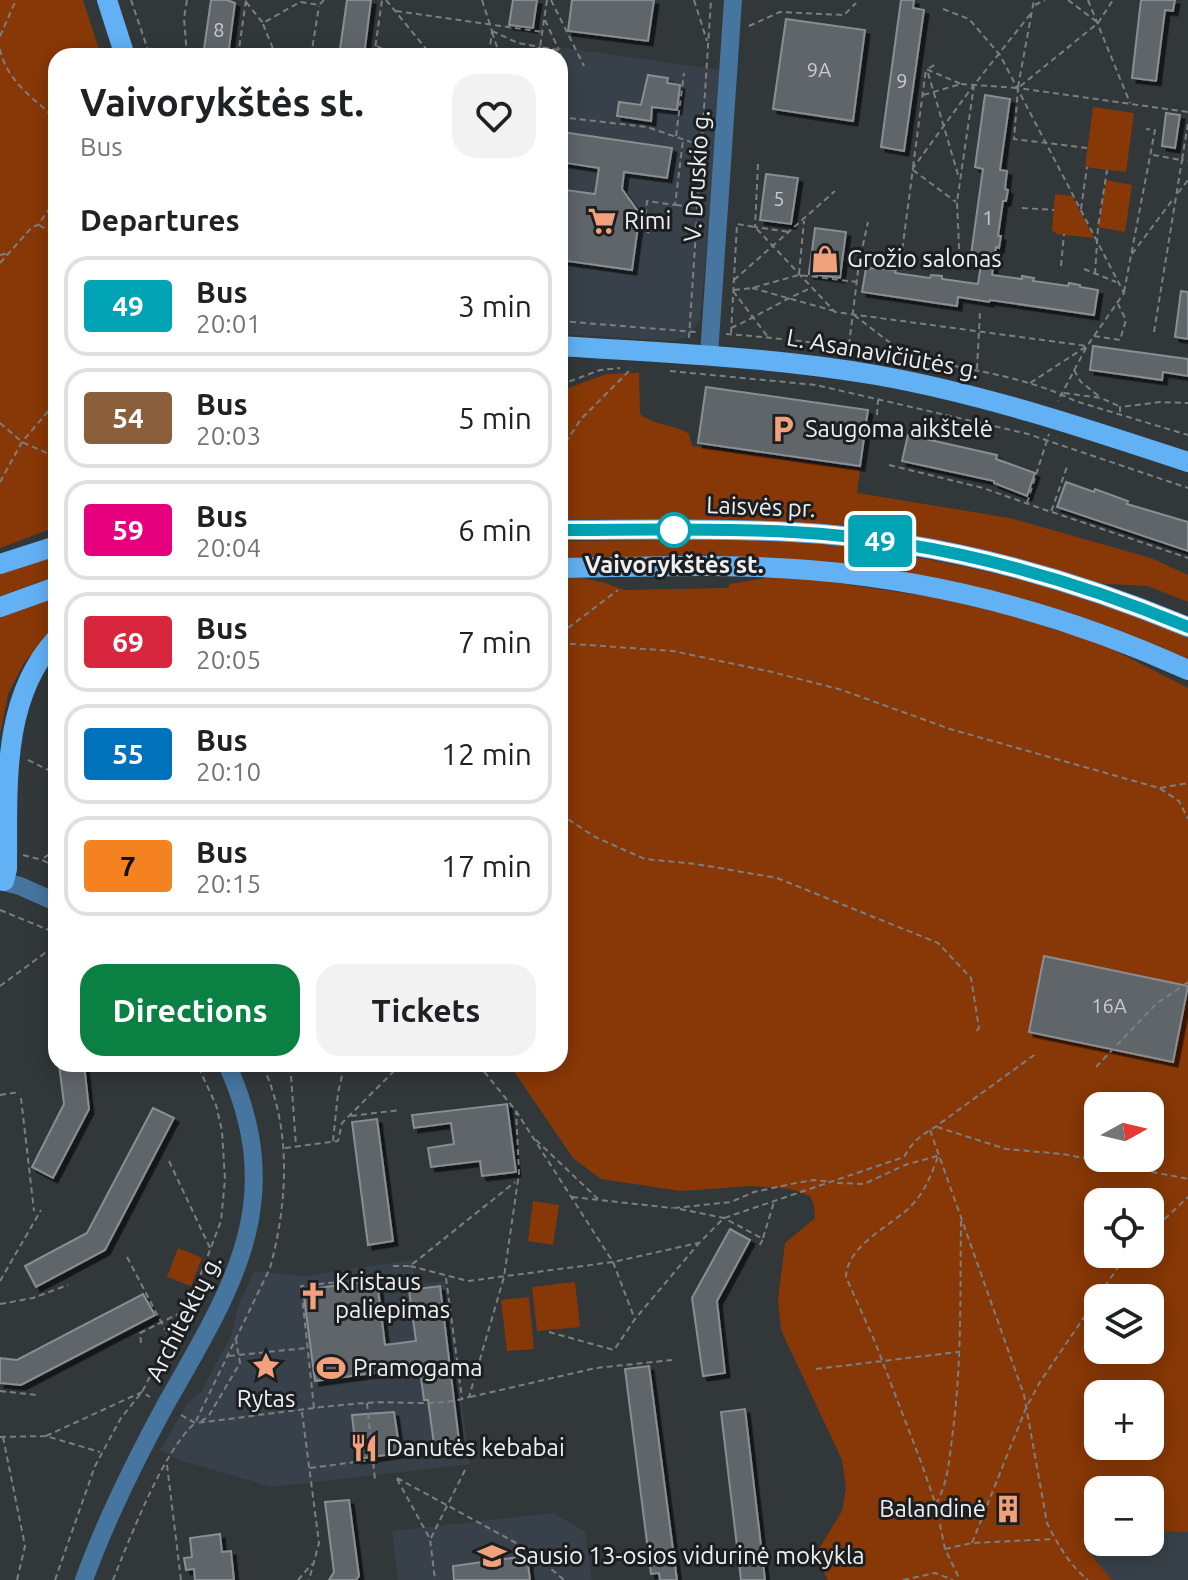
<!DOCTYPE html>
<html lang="en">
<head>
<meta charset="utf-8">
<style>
  body { margin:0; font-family:Ubuntu,sans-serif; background:#f2f2f2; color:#202124; height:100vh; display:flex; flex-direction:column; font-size:30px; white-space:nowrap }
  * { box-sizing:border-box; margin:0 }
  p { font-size:26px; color:#757577 }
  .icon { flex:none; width:44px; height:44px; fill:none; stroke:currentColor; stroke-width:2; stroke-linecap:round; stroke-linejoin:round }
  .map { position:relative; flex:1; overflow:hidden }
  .drawer { position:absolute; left:48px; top:48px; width:520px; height:1024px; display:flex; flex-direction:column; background:#fff; border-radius:24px; box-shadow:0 4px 20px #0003 }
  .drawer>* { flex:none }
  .badge { padding:0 16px; border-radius:6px; font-size:28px; line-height:52px }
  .needle { width:52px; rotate:82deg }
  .tools { position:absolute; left:1084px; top:1092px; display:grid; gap:16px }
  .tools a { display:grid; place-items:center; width:80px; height:80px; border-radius:16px; background:#fff; box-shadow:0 4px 20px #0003; font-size:40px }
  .map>.badge { position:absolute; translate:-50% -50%; box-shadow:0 0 0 4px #fff }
  h2 { padding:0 32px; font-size:30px; line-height:72px }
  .round { display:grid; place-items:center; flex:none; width:84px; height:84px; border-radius:24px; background:#f2f2f2 }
  .head { display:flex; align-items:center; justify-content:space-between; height:136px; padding:0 32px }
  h1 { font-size:38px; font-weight:700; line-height:60px }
  .action { display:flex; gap:16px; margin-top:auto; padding:16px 32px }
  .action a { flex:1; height:92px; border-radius:24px; background:#0b8043; color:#fff; font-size:32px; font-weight:700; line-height:92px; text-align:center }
  .action a+a { background:#f2f2f2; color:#202124 }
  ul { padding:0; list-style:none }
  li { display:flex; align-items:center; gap:24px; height:100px; margin:0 16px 12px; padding:0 16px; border:4px solid #e0e0e0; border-radius:24px }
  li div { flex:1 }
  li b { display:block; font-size:30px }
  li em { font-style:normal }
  li .badge { min-width:88px; font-weight:700; text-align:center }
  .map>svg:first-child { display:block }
  .built { fill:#384149 }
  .green { fill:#883806; fill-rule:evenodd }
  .building { fill:#606569; stroke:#898e92; stroke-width:2; filter:url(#shadow) }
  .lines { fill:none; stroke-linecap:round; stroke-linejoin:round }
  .path { stroke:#7b7f82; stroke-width:2; stroke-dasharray:6 4; stroke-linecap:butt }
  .minor { stroke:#46759f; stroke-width:18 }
  .major { stroke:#62b1f5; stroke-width:20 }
  .line-casing { stroke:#fff; stroke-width:18 }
  .line { stroke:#00a3b4; stroke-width:12 }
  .stop-dot { fill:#fff; stroke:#00a3b4; stroke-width:4 }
  .labels { text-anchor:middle; stroke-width:6; stroke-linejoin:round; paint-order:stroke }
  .number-label { font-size:20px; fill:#caccd0 }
  .street-label { font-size:24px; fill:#edeff2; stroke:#1c1e1f }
  .poi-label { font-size:24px; fill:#edeff2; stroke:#1c1e1f; text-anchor:start }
  .stop-label { font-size:24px; font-weight:bold; fill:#edeff2; stroke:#1c1e1f }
</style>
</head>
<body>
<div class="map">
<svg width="1188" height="1580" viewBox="0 0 1188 1580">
  <defs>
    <filter id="shadow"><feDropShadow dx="4.5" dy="4.5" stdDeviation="0" flood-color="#0009"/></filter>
  </defs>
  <rect width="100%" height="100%" fill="#32373a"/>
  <path class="built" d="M557,47L722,70L700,320L687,337L674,341L560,334V56H555Z
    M412,1260L415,1284L445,1281L470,1464L272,1487L179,1460L160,1450L188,1402L201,1392L231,1336L238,1307L254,1271L305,1276Z
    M553,1513L585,1532L592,1580H398L392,1531Z
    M1097,1530L1098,1542H1150V1531L1188,1532V1580H1112L1084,1546Z"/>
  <path class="green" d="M0,0H83L101,56H56V527L0,548Z
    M1093,107L1134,113L1126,172L1085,167Z
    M1106,180L1132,185L1125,232L1098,227Z
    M1055,194L1072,196L1094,238L1057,234L1052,230Z
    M639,373L640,414C652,425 674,424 689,434L692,446L860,470L857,493L1010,518L1151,558L1188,575V602L1148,586L1107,584L1079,579L1008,557L563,522L560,484V391L607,374Z
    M781,539C899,551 1014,571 1126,613C1146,620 1168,627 1188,637V659L1064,611L998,593L560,559V541Z
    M56,555V576L0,596V573Z
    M560,577H578L605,583L624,590L728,588L730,584L772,577L817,580L938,598L1001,613L1100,643L1188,688V1532L1150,1531V1490H1098V1530L1092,1533L1084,1546L1112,1580H828L819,1563L820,1547L842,1511L846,1488L842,1460L781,1330L778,1300L785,1243L815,1218L814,1206L810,1196L791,1189L751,1186L681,1191L601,1179L573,1158L509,1064H560ZM1098,1106H1150V1158H1098ZM1098,1202H1150V1254H1098ZM1098,1298H1150V1350H1098ZM1098,1394H1150V1446H1098Z
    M56,597V626L24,663L8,694L0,735V617Z
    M533,1201L559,1205L553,1245L528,1241Z
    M178,1248L202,1258L191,1286L167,1277Z
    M575,1282L580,1327L537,1331L532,1287Z
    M529,1297L534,1349L507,1351L501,1300Z"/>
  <path class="building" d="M211,0H227L235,3L228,56H203Z
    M347,0H371L364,56H339Z
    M513,0H537L533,28L509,25Z
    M572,0H654L648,41L568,31Z
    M901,0H914L913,8L924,10L904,151L881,147Z
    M1141,0H1175L1173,11L1165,10L1156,81L1132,78Z
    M786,19L865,30L853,121L773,109Z
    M648,75L668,78L667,83L680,85L677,110L652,107L651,121L617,116L619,102L641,105Z
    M985,95L1010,99L1000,170L1007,171L1005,189L1008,190L1006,201H1003L998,236H1001L999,248L996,247L992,275L1022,279V276L1034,278L1033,281L1068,286L1069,283L1080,285V287L1098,290L1094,315L990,300L989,302L958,297L957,306L862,292L866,268L896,270L895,273L930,278L931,275L942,276V279L978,284L981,264L970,262L983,169L975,167Z
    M1166,113L1180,115L1175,148L1162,146Z
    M562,132L672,148L667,178L624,172L622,189L645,221L638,226L632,270L560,260V219L566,190L595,194L599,168L560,162Z
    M766,174L798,178L791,224L760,220Z
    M815,228L846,232L840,278L809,274Z
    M1181,291L1188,292V339L1175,337Z
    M1093,346L1188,359V376L1163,372L1162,380L1090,370Z
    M706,387L868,410L860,466L698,443Z
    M908,435L997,455L996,459L1035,473L1027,496L994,483V481L902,461Z
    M1066,482L1094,492L1095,489L1128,501L1127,504L1188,522V551L1057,507Z
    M1044,956L1188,986L1173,1062L1029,1032Z
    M59,1064H84L89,1109L53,1178L32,1167L64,1104Z
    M507,1104L516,1172L482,1176L480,1161L431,1167L428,1148L454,1144L451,1123L414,1128L412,1115Z
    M153,1108L174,1118L105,1250L36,1287L25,1266L87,1233Z
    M377,1119L393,1241L368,1245L352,1122Z
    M730,1229L750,1240L717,1301L725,1373L703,1376L692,1298Z
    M377,1280L385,1345L416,1341L409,1290L440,1286L460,1449L435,1452L428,1400H424L419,1363L388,1367V1371L315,1381L303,1290Z
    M143,1294L155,1315L21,1385L0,1383V1358L17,1360Z
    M649,1366L677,1580H660L659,1573L651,1574L625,1369Z
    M745,1409L765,1580H741L721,1412Z
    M394,1412L400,1453L357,1459L352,1415Z
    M349,1500L359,1576L356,1580H329L334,1572L325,1502Z
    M220,1534L222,1552L231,1551L234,1580H195L194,1569L186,1570L184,1558L192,1557L190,1538Z
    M527,1556L530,1580H454L453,1566Z"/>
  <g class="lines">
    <path class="path" d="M131,0L150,56
      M187,0L184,18L187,56
      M386,0L432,56
      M482,0L492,31L489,56
      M547,0L540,47L559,50L566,72
      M551,0L584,66
      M694,0L707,41
      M1068,0L1097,22
      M1088,0L1130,103
      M246,2L263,23L300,2L319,5L324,0
      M1035,5L1045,0
      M943,9L969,19L1000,55L1124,293L1087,346L1058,401
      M396,11L543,32
      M545,20L559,50
      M263,24L276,56
      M749,26L780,12L844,15L856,3
      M492,31L518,43L540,47L526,56
      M492,32L500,56
      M0,36L16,0
      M377,46L395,56
      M0,49C6,80 33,98 56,119
      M238,56L246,0
      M311,56L319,6
      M374,56L382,0
      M929,68L938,63
      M928,73L959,178
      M961,84L1018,88L1098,23L1113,0
      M1018,87L1034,0
      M560,117L647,127L700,145
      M676,136L684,73
      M1087,148L1014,139L1018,88L1188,112
      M1153,155L1182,160L1188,123
      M758,164L755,227L790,232
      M913,167L926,69L961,84L923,95
      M913,170L956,202
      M1178,193L1188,180
      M676,205L697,208
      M1022,208L1054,210
      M1081,209L1087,167
      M39,225L56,235
      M649,233L644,229L647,201L675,205L683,140
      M1132,254L1174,198
      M0,255L9,253
      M901,259L913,168L973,86
      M0,263L32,227L38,225L56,199
      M1061,266L1064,234
      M960,269L957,202L974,85L1032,12
      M1084,269L1116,282
      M799,274L804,221
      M1095,274L1098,227L1107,170
      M734,280L835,191
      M752,288L834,311
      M734,290L752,288L799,275L857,282
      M733,291L768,337
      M1124,292L1155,130L1146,129
      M854,315L906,355
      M560,321L696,332
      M731,328C758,316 783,300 811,288
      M1154,332L1182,160L1188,161
      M731,333L737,224L755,227L835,312L1087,346L1030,383
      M726,334C798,339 869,350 939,363C984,372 1034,380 1075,401L1188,435
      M1094,336L1120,340L1126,320L1118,304
      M689,338L711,0
      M849,345L859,263L868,222
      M977,369L980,312
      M1074,370L1081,382L1100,397
      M670,371L816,385L1028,434L1188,488
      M560,385L600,370L620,368
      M1064,393L1101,398L1119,406
      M1120,412V407L1160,402L1188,403
      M877,415L878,400
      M0,423L22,442L56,457
      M560,451L581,419L632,368
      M889,465L983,488L1051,512L1068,464
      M0,482L22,442L56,402
      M1027,503L1049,434
      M1052,512L1188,558
      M560,607V626
      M560,634L618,590
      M560,643L673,651L772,672L842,690L950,729L1159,788L1179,801L1188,819
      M28,760L56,774
      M1160,788L1188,783
      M560,814L595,837L645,859L696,864L777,878L938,943L971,978L979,1028L974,1034
      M23,855L42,860L56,867
      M44,858L56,849
      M0,910L56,933
      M0,986L45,953L56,952
      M478,1064L516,1111L613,1262L634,1317
      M1096,1067L1156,1004L1188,982
      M291,1076L296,1146
      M0,1095L20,1092
      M21,1098L34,1211
      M351,1116L400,1110
      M937,1127L1006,1149L1063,1154L1188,1179
      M930,1130L1024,1395L1047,1523C1056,1542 1071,1567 1088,1580
      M536,1140L598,1199
      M333,1141L338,1093L343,1071
      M285,1148L338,1141L342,1123L400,1065
      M938,1157C931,1175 925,1192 911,1206C891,1226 847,1245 846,1277L875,1342L921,1462L936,1505L945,1549L960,1580
      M169,1161L210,1248
      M837,1183L864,1184L905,1165L937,1156
      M572,1197L673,1208
      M674,1208L731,1202L754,1192L796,1183L814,1180L830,1182
      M680,1209L724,1218L763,1239L758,1248
      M1150,1233L1188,1197
      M763,1238L774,1202
      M127,1257L169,1337
      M393,1266H410L515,1182
      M410,1266L468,1281L613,1262L698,1243
      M446,1278L462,1398
      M0,1281L41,1210
      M0,1304L33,1298L68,1285
      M549,1332L614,1350L635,1319L699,1243L724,1218L904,1157C913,1141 920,1136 935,1127L1037,1053
      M141,1343L140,1333L182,1312
      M229,1356L306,1348
      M816,1369L958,1352
      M0,1391L37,1395
      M470,1397L596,1368L672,1360
      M367,1403L375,1480
      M314,1408L301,1286L394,1276
      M302,1412L319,1543L309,1580
      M181,1415L195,1423C251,1417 308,1407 366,1403C400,1400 435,1408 469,1397L504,1277L519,1173L516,1111
      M196,1421L270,1268C288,1202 292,1127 262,1064
      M201,1421L208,1417L240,1363L236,1340
      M46,1436L142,1392L150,1397
      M0,1437L46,1436L100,1452
      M3,1437L25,1546L17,1580
      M167,1465L181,1580
      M310,1468L371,1460
      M397,1478L529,1550L564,1580
      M397,1479L430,1539L435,1580
      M936,1504C948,1482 949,1462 952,1438C962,1366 960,1294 961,1221
      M431,1538L465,1470
      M972,1543L1026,1408L1040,1382L1127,1254
      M945,1549L972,1543L1053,1539
      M55,1580L95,1466L121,1418L142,1392L194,1292L221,1221L225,1179L222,1131L216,1105L197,1064
      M113,1580C130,1538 163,1451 195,1423
      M298,1580L312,1564
      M903,1580L935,1573L953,1580"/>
    <path class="minor" d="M709,355L733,0
      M0,881L20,886L56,902
      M84,1580C106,1519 135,1461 166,1404C233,1286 289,1202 227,1064"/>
    <path class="major" d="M107,0L125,56
      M560,346C666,353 772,357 876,375C983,394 1085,428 1188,462
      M560,530C637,530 715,528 792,532C928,539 1063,575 1188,627
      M0,564L56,546
      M560,568C642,567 726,563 809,570C940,581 1068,615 1188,670
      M0,607L56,587
      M4,881L7,869C8,789 0,700 56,639"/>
  </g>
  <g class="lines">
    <defs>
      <path id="line" d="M560,530C637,530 715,528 792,532C928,539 1063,575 1188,627"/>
    </defs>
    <use href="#line" class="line-casing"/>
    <use href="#line" class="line"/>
  </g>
  <defs>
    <symbol id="supermarket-bare" viewBox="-9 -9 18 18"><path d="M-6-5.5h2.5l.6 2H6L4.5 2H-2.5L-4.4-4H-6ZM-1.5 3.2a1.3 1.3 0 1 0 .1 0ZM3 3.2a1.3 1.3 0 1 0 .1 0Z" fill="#f1a17c" stroke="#1c1e1f" stroke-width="2.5" paint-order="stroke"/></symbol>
    <symbol id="shop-bare" viewBox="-9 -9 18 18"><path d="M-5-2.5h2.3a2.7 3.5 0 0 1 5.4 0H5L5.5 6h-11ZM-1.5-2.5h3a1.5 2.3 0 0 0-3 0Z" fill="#f1a17c" stroke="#1c1e1f" stroke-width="2.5" paint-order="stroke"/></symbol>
    <symbol id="parking-bare" viewBox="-9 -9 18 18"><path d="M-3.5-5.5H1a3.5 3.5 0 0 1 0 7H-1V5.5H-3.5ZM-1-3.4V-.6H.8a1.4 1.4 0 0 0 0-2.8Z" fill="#f1a17c" stroke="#1c1e1f" stroke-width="2.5" paint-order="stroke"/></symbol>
    <symbol id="church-bare" viewBox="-9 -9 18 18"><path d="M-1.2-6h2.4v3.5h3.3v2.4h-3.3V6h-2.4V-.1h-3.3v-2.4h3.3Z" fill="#f1a17c" stroke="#1c1e1f" stroke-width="2.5" paint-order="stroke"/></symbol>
    <symbol id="sight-bare" viewBox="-9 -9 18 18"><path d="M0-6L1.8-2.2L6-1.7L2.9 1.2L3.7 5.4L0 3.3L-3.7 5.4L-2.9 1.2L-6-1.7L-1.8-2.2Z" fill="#f1a17c" stroke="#1c1e1f" stroke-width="2.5" paint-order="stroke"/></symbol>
    <symbol id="stadium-bare" viewBox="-9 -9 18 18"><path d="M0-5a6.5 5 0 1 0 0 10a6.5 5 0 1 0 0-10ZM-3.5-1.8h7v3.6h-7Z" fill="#f1a17c" stroke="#1c1e1f" stroke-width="2.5" paint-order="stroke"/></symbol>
    <symbol id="restaurant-bare" viewBox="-9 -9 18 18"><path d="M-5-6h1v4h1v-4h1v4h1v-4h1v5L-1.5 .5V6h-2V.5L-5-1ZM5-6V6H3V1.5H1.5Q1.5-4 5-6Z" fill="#f1a17c" stroke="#1c1e1f" stroke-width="2.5" paint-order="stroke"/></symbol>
    <symbol id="building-bare" viewBox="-9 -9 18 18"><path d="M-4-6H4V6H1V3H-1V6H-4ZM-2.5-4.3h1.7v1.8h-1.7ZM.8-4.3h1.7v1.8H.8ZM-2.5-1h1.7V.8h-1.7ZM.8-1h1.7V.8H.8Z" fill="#f1a17c" stroke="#1c1e1f" stroke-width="2.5" paint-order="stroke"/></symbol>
    <symbol id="school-bare" viewBox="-9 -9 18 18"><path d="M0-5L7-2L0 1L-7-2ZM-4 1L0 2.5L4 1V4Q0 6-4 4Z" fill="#f1a17c" stroke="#1c1e1f" stroke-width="2.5" paint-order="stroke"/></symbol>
  </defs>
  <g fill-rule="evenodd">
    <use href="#supermarket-bare" x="582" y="201" width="40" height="40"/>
    <use href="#shop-bare" x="805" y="239" width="40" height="40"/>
    <use href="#parking-bare" x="763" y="409" width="40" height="40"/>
    <use href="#church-bare" x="293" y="1276" width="40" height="40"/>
    <use href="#sight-bare" x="246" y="1346" width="40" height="40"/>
    <use href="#stadium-bare" x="311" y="1348" width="40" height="40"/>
    <use href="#restaurant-bare" x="344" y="1428" width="40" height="40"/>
    <use href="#building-bare" x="988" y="1489" width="40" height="40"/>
    <use href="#school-bare" x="472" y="1536" width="40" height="40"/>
  </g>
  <circle class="stop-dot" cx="674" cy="530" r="16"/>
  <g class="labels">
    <g class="number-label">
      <text x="219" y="37">8</text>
      <text x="819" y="77">9A</text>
      <text x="902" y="88">9</text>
      <text x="779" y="206">5</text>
      <text x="988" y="225">1</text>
      <text x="1109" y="1013">16A</text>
    </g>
    <g class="street-label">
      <text transform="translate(697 176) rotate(-86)" y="8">V. Druskio g.</text>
      <text transform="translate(883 354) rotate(10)" y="8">L. Asanavičiūtės g.</text>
      <text transform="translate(761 507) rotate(2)" y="8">Laisvės pr.</text>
      <text transform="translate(184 1318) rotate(-63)" y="8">Architektų g.</text>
    </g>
    <g class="poi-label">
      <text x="624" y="229">Rimi</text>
      <text x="847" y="267">Grožio salonas</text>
      <text x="805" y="437">Saugoma aikštelė</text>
      <text x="335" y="1290">Kristaus<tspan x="335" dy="28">paliepimas</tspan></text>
      <text x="353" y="1376">Pramogama</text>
      <text x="266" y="1407" text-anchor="middle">Rytas</text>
      <text x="386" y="1456">Danutės kebabai</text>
      <text x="986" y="1517" text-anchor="end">Balandinė</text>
      <text x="514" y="1564">Sausio 13-osios vidurinė mokykla</text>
    </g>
    <g class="stop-label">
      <text x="674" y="573">Vaivorykštės st.</text>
    </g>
  </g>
</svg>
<div class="tools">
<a><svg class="needle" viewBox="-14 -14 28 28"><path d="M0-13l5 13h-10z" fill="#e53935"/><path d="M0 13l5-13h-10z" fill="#757577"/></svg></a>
<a><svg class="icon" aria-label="locate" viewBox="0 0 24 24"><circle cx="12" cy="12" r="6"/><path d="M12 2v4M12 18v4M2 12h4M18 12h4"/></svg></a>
<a><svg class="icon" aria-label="layers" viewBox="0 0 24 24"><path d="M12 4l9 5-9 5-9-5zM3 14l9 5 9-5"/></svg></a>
<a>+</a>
<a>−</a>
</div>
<b class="badge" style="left:880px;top:541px;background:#00a3b4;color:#fff">49</b>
<section class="drawer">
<div class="head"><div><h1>Vaivorykštės st.</h1><p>Bus</p></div><a class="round"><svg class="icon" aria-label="heart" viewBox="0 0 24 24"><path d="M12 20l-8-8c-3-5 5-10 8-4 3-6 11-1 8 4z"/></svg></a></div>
<h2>Departures</h2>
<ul>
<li><span class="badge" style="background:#00a3b4;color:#fff">49</span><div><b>Bus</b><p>20:01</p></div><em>3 min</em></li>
<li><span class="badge" style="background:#8b5e3c;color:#fff">54</span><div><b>Bus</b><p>20:03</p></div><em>5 min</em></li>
<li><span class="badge" style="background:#e6007e;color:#fff">59</span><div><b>Bus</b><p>20:04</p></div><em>6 min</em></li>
<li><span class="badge" style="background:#d7263d;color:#fff">69</span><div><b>Bus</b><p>20:05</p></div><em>7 min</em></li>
<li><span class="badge" style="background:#0072bc;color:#fff">55</span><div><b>Bus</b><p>20:10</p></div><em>12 min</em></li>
<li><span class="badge" style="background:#f58220;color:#111">7</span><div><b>Bus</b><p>20:15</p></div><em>17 min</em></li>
</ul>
<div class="action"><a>Directions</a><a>Tickets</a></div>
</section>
</div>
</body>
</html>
